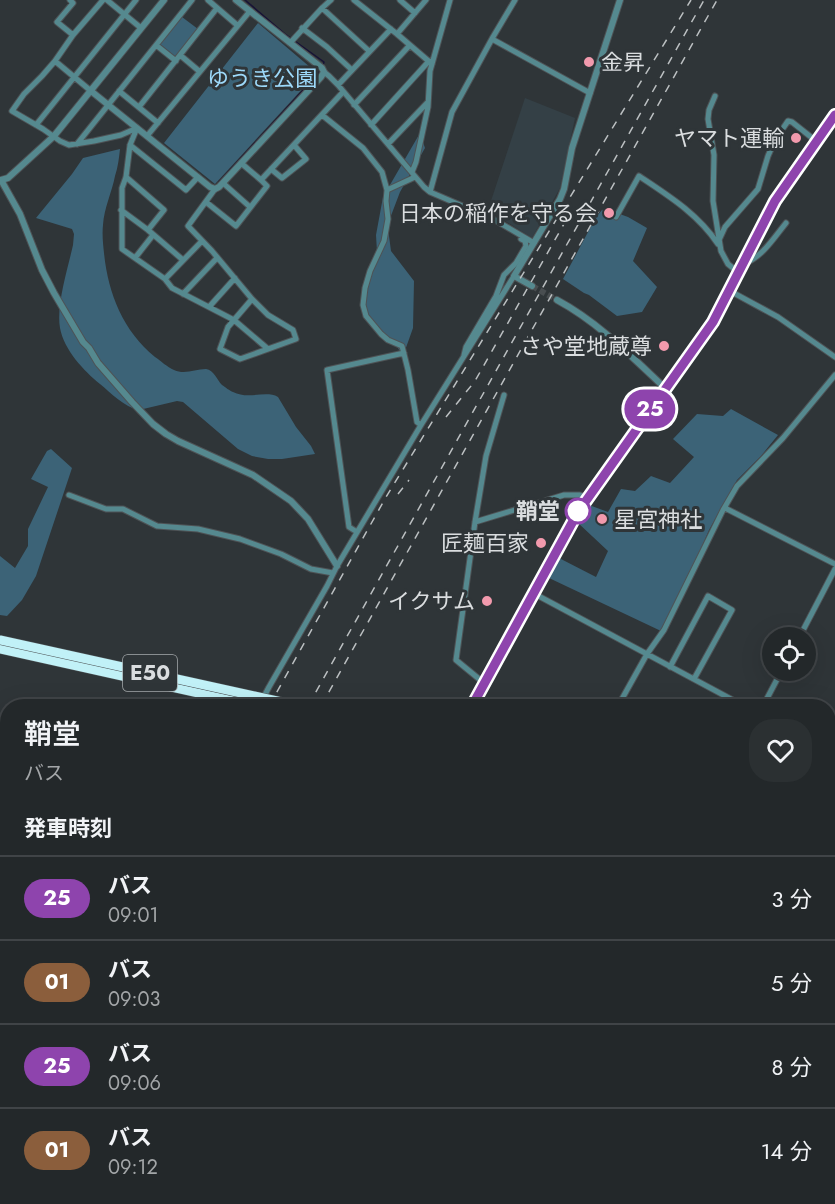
<!DOCTYPE html>
<html lang="ja">
<head>
<meta charset="utf-8">
<style>
  body { margin:0; font-family:Jost,"Noto Sans JP",sans-serif; background:#2b3032; color:#f1f3f6; height:100vh; display:flex; flex-direction:column; font-size:22px; white-space:nowrap }
  * { box-sizing:border-box; margin:0 }
  p { font-size:20px; color:#a3a6a8 }
  .icon { flex:none; width:33px; height:33px; fill:none; stroke:currentColor; stroke-width:2; stroke-linecap:round; stroke-linejoin:round }
  .map { position:relative; flex:1; overflow:hidden }
  .side { position:absolute; left:0px; top:699px; width:836px; height:506px; display:flex; flex-direction:column; background:#23282a; border-radius:24px 24px 0 0; box-shadow:0 6px 24px #0002,0 0 0 2px #404447 }
  .side>* { flex:none }
  .badge { padding:0 12px; border-radius:20px; font-size:21px; line-height:39px }
  .controls { position:absolute; left:762px; top:627px; display:grid; gap:12px }
  .controls a { display:grid; place-items:center; width:54px; height:54px; border-radius:50%; background:#23282a; box-shadow:0 6px 24px #0002,0 0 0 2px #404447; font-size:30px }
  .map>.badge { position:absolute; translate:-50% -50%; box-shadow:0 0 0 3px #fff }
  h2 { padding:0 24px; font-size:22px; line-height:54px }
  .round { display:grid; place-items:center; flex:none; width:63px; height:63px; border-radius:24px; background:#2b3032 }
  .overview { display:flex; align-items:center; justify-content:space-between; height:102px; padding:0 24px }
  h1 { font-size:28px; font-weight:600; line-height:45px }
  ul { padding:0; list-style:none }
  li { display:flex; align-items:center; gap:18px; height:84px; padding:0 24px; border-top:2px solid #404447 }
  li div { flex:1 }
  li b { display:block; font-size:22px }
  li em { font-style:normal }
  li .badge { min-width:66px; font-weight:700; text-align:center }
  .map>svg:first-child { display:block }
  .built { fill:#344046 }
  .green { fill:#3c6377 }
  .lines { fill:none; stroke-linecap:round; stroke-linejoin:round }
  .stream { stroke:#181336; stroke-width:1.5 }
  .tertiary-tunnel { stroke:#494e51; stroke-width:6; stroke-dasharray:6 3; stroke-linecap:butt }
  .minor-casing { stroke:#4e5356; stroke-width:7 }
  .tertiary-casing { stroke:#4e5356; stroke-width:8 }
  .primary-casing { stroke:#4e5356; stroke-width:9 }
  .trunk-casing { stroke:#4e5356; stroke-width:10 }
  .motorway-casing { stroke:#4e5356; stroke-width:10 }
  .minor { stroke:#55898f; stroke-width:5 }
  .tertiary { stroke:#55898f; stroke-width:6 }
  .primary { stroke:#69ddeb; stroke-width:8 }
  .trunk { stroke:#95e7f1; stroke-width:8 }
  .motorway { stroke:#c1f1f7; stroke-width:9 }
  .rail { stroke:#bcc0c2; stroke-width:1.5; stroke-dasharray:8 8; stroke-linecap:butt }
  .motorway-bridge-casing { stroke:#4e5356; stroke-width:10; stroke-linecap:butt }
  .motorway-bridge { stroke:#c1f1f7; stroke-width:9 }
  .line-casing { stroke:#fff; stroke-width:14 }
  .line { stroke:#8e44ad; stroke-width:9 }
  .poi-dot { fill:#f29aad; stroke:#2f3538; stroke-width:2 }
  .stop-dot { fill:#fff; stroke:#8e44ad; stroke-width:3 }
  .labels { text-anchor:middle; stroke-width:6; stroke-linejoin:round; paint-order:stroke }
  .shield { fill:#2f3538; stroke:#a7abad; stroke-width:1.5 }
  .shield-label { font-size:21px; font-weight:bold; fill:#dadddf }
  .poi-label { font-size:22px; fill:#dadddf; stroke:#2f3538; text-anchor:end }
  .park-label { font-size:22px; fill:#9dd9fa; stroke:#2f3538 }
  .stop-label { font-size:22px; font-weight:bold; fill:#dadddf; stroke:#2f3538; text-anchor:end }
</style>
</head>
<body>
<div class="map">
<svg width="835" height="1204" viewBox="0 0 835 1204">
  <rect width="100%" height="100%" fill="#2f3538"/>
  <path class="built" d="M525,98L575,118L560,188L532,238L488,210Z"/>
  <path class="green" d="M182,17L198,29L176,57L160,44Z
    M258,23L317,73L215,184L164,143Z
    M420,133L425,148L400,192L389,221V236L391,251L414,281L413,328L403,356L396,345L369,322L363,294L365,277L377,252L376,235L383,197Z
    M120,149C119,158 118,167 115,176C112,192 104,208 103,225C102,234 103,244 104,253C108,293 123,331 155,357C161,361 167,367 174,370C185,375 195,369 206,369C214,370 217,380 222,385C225,387 230,391 233,392C248,400 266,390 278,397L296,427L311,446L315,454L282,459H268L252,456L238,449L183,402L177,401L139,410C124,407 111,393 100,384C84,371 64,350 60,328C56,305 68,268 73,245L74,234L72,229L36,218L72,174L83,158Z
    M606,209L628,217L647,228L633,261L657,287L642,312L617,316L589,295L584,293L563,279L596,217L602,210Z
    M731,409L778,435L761,456L737,480L709,530L697,558L661,631L549,578L559,558L596,577L608,551L577,522L589,505L608,512L621,489L635,491L651,476L670,483L694,457L673,439L697,414L723,416Z
    M51,449L72,468L36,576L22,600L7,616L0,615V556L15,568L28,546V529L48,487L31,479L47,451Z"/>
  <g class="lines">
    <path class="stream" d="M245,0L285,34L324,62L323,65
      M219,182L317,75L321,69"/>
    <path class="tertiary-tunnel" d="M532,286L557,300"/>
    <defs>
      <path id="minor" d="M70,0L73,3L57,22L73,35L55,61L42,76L24,94L12,111L43,129L60,141L69,145L94,141L121,135L137,128
        M107,0L141,28
        M208,0L237,25
        M354,0L397,34L432,64
        M400,0L415,13
        M322,8L369,51
        M302,28L327,47L352,70
        M397,34L426,0
        M73,35L103,0
        M492,39L590,93
        M290,43L322,8L331,0
        M156,45L176,61
        M180,55L199,71
        M55,61L91,91
        M324,72L329,76L338,85L424,187L430,192L495,220L534,243
        M338,85L391,29
        M119,91L158,123
        M715,96L709,110L708,119L714,155L713,201L721,251L728,264L739,273
        M354,105L410,45
        M139,107L217,8
        M322,115L363,148L382,172L387,190L386,201L388,219L384,241L370,271L365,288L363,305L366,316L381,334L388,340L402,346L408,370L417,422L421,425
        M36,125L136,0
        M371,125L429,61
        M137,128L130,145L126,177L122,188V249L165,279L172,288L234,320L268,349
        M147,136L250,11
        M77,144L192,0
        M388,144L428,102
        M130,145L186,190L198,177
        M241,163L261,180
        M271,169L282,178L306,159L294,145
        M412,172L416,162L428,107L430,71L450,0
        M126,177L164,210L148,230L183,260
        M223,183L250,207
        M215,189L188,226L212,251L252,299L268,315L293,330L296,339L240,359L220,349L228,327L252,299
        M387,190L415,177
        M430,192L452,112L493,37L515,0
        M206,202L236,226L267,186L261,180L343,92
        M121,210L148,230
        M616,217L639,176C669,196 698,214 718,244
        M719,240L725,227L758,189L768,156L775,140L788,121L792,122L816,141
        M135,258L153,235
        M744,264C763,256 773,239 786,223
        M165,279L202,241
        M730,291L778,317L835,357
        M183,294L217,258
        M209,307L235,278
        M464,355L466,347L496,296L504,275L516,263L526,246L525,241L521,239
        M69,495L106,509H123L157,526L198,529L240,539L281,554L311,569L333,573
        M725,508L835,564
        M475,522L564,495H580L587,498
        M357,532L349,527L327,370L404,353
        M533,593L744,706
        M799,638L835,569
        M670,667L708,596L732,610L694,679
        M484,683L456,660L475,522L486,456L504,395
        M332,705L337,701L364,706
        M259,706L269,687L327,586L337,566L421,425L514,276
        M618,706L647,654L664,630L723,510L737,486L783,438L835,375
        M763,706L782,670
        M828,751L835,755
        M828,859L835,864
        M0,1093L8,1086
        M0,1194L8,1178
        M60,1197L73,1204
        M252,1197L262,1204
        M533,1197L544,1203
        M573,1197L587,1204
        M685,1197L707,1204
        M99,1204L103,1197
        M622,1204L625,1197"/>
      <path id="tertiary" d="M164,0L54,136L8,178L1,180L20,214L42,270L54,293L83,342L89,348L98,363L132,402L153,424L166,434L178,441L253,475L291,501L308,519L337,566
        M91,91L210,187L215,189L219,187L321,77L324,72L322,68L236,0
        M532,286L514,276L560,199L564,189L572,148L620,0
        M557,300C598,322 631,356 665,388
        M0,1000L8,1002
        M828,1086L835,1091"/>
      <path id="primary" d="M828,797L835,798
        M828,843L835,845"/>
      <path id="trunk" d="M472,706L578,512L665,388L686,362L713,322L775,202L835,115
        M207,1204L211,1197"/>
      <path id="motorway" d="M0,649L257,706
        M828,816L835,818
        M828,825L835,827"/>
    </defs>
    <use href="#minor" class="minor-casing"/>
    <use href="#tertiary" class="tertiary-casing"/>
    <use href="#primary" class="primary-casing"/>
    <use href="#trunk" class="trunk-casing"/>
    <use href="#motorway" class="motorway-casing"/>
    <use href="#minor" class="minor"/>
    <use href="#tertiary" class="tertiary"/>
    <use href="#primary" class="primary"/>
    <use href="#trunk" class="trunk"/>
    <use href="#motorway" class="motorway"/>
    <path class="rail" d="M446,417L475,381L569,215
      M398,494L409,480
      M269,706L386,497L691,0
      M308,706L704,0
      M321,706L717,0
      M4,1204L8,1197
      M33,1204L37,1197"/>
    <defs>
      <path id="motorway-bridge" d="M0,640L300,706"/>
    </defs>
    <use href="#motorway-bridge" class="motorway-bridge-casing"/>
    <use href="#motorway-bridge" class="motorway-bridge"/>
  </g>
  <g class="lines">
    <defs>
      <path id="line" d="M472,706L578,512L713,322L775,201L835,115"/>
    </defs>
    <use href="#line" class="line-casing"/>
    <use href="#line" class="line"/>
  </g>
  <g class="poi-dot">
    <circle cx="589" cy="62" r="6"/>
    <circle cx="796" cy="138" r="6"/>
    <circle cx="609" cy="213" r="6"/>
    <circle cx="664" cy="346" r="6"/>
    <circle cx="602" cy="519" r="6"/>
    <circle cx="541" cy="543" r="6"/>
    <circle cx="487" cy="601" r="6"/>
  </g>
  <circle class="stop-dot" cx="578" cy="511" r="12"/>
  <g class="labels">
    <rect class="shield" x="123" y="655" width="54" height="36" rx="4.5"/>
    <g class="shield-label">
      <text x="150" y="680">E50</text>
    </g>
    <g class="poi-label">
      <text x="601" y="70" text-anchor="start">金昇</text>
      <text x="784" y="146">ヤマト運輸</text>
      <text x="597" y="221">日本の稲作を守る会</text>
      <text x="652" y="354">さや堂地蔵尊</text>
      <text x="614" y="527" text-anchor="start">星宮神社</text>
      <text x="529" y="551">匠麺百家</text>
      <text x="475" y="609">イクサム</text>
    </g>
    <g class="park-label">
      <text x="262" y="86">ゆうき公園</text>
    </g>
    <g class="stop-label">
      <text x="560" y="519">鞘堂</text>
    </g>
  </g>
</svg>
<div class="controls">
<a><svg class="icon" aria-label="locate" viewBox="0 0 24 24"><circle cx="12" cy="12" r="6"/><path d="M12 2v4M12 18v4M2 12h4M18 12h4"/></svg></a>
</div>
<b class="badge" style="left:650px;top:409px;background:#8e44ad;color:#fff">25</b>
<section class="side">
<div class="overview"><div><h1>鞘堂</h1><p>バス</p></div><a class="round"><svg class="icon" aria-label="heart" viewBox="0 0 24 24"><path d="M12 20l-8-8c-3-5 5-10 8-4 3-6 11-1 8 4z"/></svg></a></div>
<h2>発車時刻</h2>
<ul>
<li><span class="badge" style="background:#8e44ad;color:#fff">25</span><div><b>バス</b><p>09:01</p></div><em>3 分</em></li>
<li><span class="badge" style="background:#8b5e3c;color:#fff">01</span><div><b>バス</b><p>09:03</p></div><em>5 分</em></li>
<li><span class="badge" style="background:#8e44ad;color:#fff">25</span><div><b>バス</b><p>09:06</p></div><em>8 分</em></li>
<li><span class="badge" style="background:#8b5e3c;color:#fff">01</span><div><b>バス</b><p>09:12</p></div><em>14 分</em></li>
</ul>
</section>
</div>
</body>
</html>
